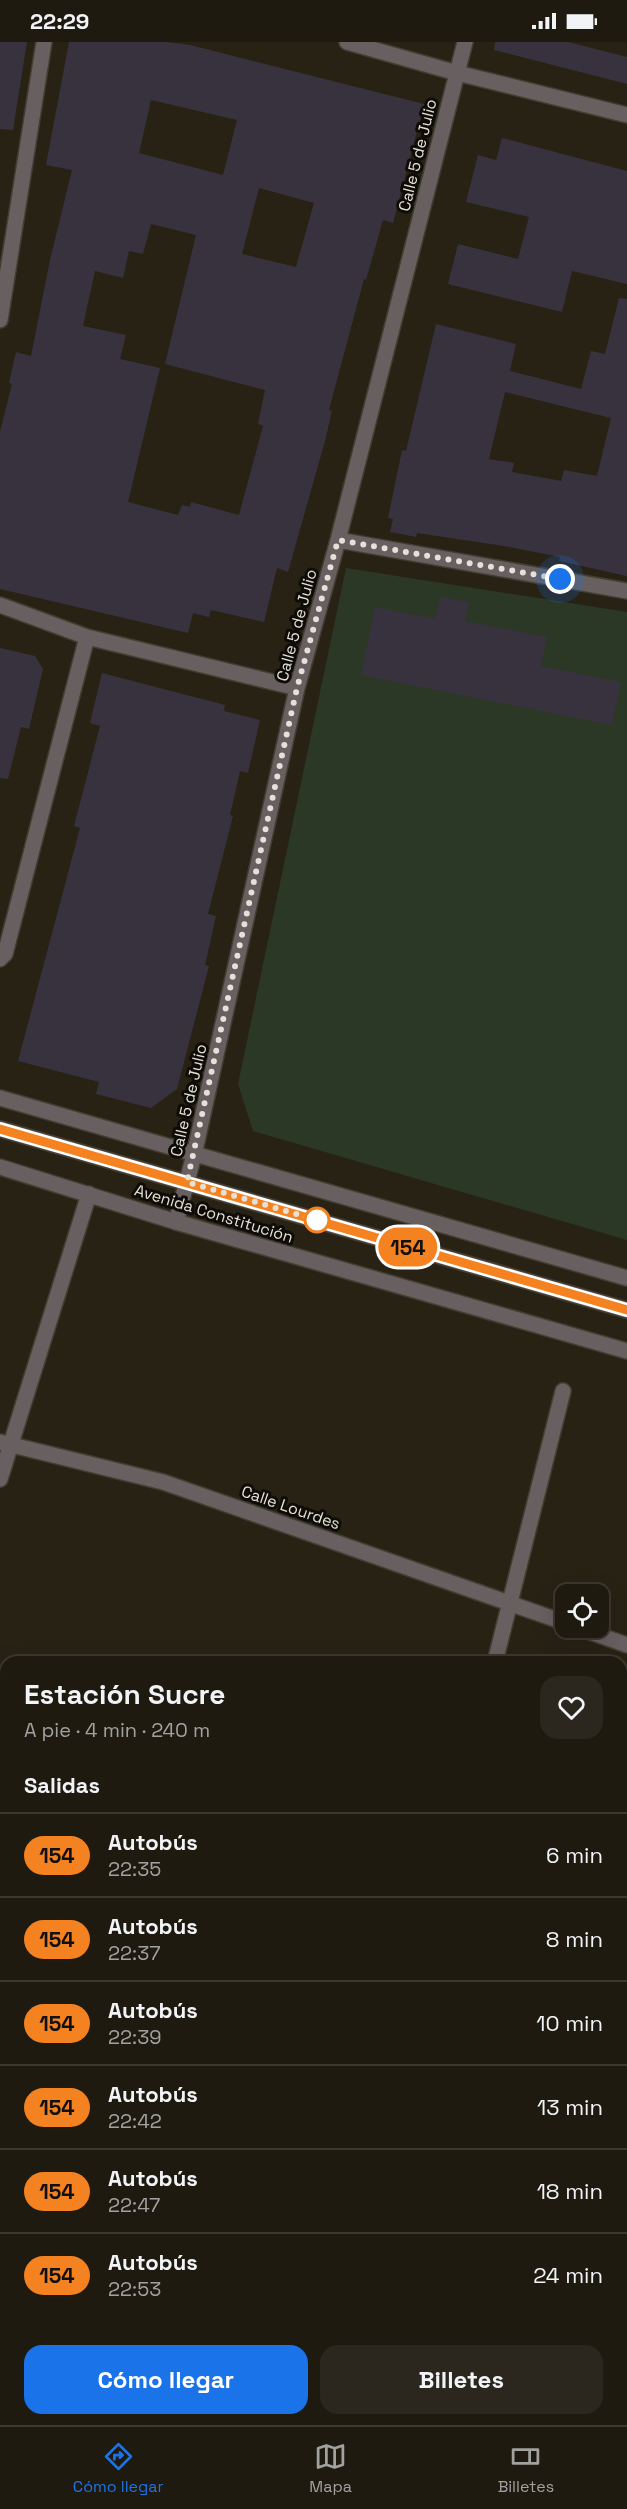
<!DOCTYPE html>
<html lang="es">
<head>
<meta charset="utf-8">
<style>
  body { margin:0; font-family:"Space Grotesk",sans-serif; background:#2b271e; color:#f1f3f6; height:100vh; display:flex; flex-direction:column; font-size:22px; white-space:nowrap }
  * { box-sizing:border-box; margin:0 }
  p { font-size:20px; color:#a1a19f }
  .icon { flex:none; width:33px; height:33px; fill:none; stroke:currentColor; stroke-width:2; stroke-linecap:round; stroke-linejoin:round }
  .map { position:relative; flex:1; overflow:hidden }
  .details { position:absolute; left:0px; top:1614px; width:627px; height:770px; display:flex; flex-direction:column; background:#1e1a10; border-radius:18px 18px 0 0; box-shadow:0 6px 24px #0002,0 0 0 2px #3c3830 }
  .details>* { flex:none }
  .badge { padding:0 12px; border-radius:20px; font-size:21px; line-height:39px }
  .fabs { position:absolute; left:555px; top:1542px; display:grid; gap:12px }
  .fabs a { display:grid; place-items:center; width:54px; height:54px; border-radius:12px; background:#1e1a10; box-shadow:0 6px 24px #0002,0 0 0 2px #3c3830; font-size:30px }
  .you { position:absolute; width:30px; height:30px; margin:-15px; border:4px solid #fff; border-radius:50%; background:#1a73e8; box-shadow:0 0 0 9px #1a73e833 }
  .map>.badge { position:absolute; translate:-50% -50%; box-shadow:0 0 0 3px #fff }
  h2 { padding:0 24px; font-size:22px; line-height:54px }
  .round { display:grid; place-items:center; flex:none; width:63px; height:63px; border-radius:18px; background:#2b271e }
  .summary { display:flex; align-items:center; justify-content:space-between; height:102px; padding:0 24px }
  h1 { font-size:28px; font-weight:800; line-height:45px }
  .action { display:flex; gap:12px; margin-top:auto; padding:12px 24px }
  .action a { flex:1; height:69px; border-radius:18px; background:#1a73e8; color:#fff; font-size:24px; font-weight:800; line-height:69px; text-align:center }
  .action a+a { background:#2b271e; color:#f1f3f6 }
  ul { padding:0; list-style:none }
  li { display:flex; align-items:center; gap:18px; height:84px; padding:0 24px; border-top:2px solid #3c3830 }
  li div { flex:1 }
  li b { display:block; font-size:22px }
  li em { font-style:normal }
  li .badge { min-width:66px; font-weight:700; text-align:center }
  .status { display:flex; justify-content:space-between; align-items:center; height:42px; padding:0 30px; background:#1e1a10; direction:ltr }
  .status svg { height:16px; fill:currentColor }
  .tab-bar { display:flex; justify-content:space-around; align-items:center; height:84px; border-top:2px solid #3c3830; background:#1e1a10; font-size:16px; color:#a1a19f }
  .tab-bar a { display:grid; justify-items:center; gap:3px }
  .tab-bar .on { color:#1a73e8 }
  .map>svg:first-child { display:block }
  .green { fill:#2b3825 }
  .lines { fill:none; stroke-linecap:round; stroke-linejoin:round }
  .stream { stroke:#2f555d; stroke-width:8 }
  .building { fill:#38323f; fill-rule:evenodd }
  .service-casing { stroke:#423d30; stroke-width:18 }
  .minor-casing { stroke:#423d30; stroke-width:18 }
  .tertiary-casing { stroke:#423d30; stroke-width:18 }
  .service { stroke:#675f60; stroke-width:15 }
  .minor { stroke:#675f60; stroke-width:15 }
  .tertiary { stroke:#675f60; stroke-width:15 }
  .line-casing { stroke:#fff; stroke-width:14 }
  .line { stroke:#f58220; stroke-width:9 }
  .walk { stroke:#e5e1d8; stroke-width:6; stroke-dasharray:0 10.8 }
  .stop-dot { fill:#fff; stroke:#f58220; stroke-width:3 }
  .labels { text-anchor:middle; stroke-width:6; stroke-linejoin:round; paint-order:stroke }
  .street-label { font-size:16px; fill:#e5e1d8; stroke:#0f0c07 }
</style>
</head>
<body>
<div class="status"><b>22:29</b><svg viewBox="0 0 49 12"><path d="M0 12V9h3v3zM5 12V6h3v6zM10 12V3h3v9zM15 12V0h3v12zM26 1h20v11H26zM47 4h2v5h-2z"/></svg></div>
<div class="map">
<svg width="627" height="2383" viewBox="0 0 627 2383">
  <rect width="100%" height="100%" fill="#282215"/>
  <path class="green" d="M346,526L627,570V1198L253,1089L238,1042Z"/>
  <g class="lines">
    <path class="stream" d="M621,2129L627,2125
      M243,2383L251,2378"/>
  </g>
  <path class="building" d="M0,0H27L13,88L0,87Z
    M69,0H167L190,3L424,62L393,181L383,178L366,238L364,237L329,368L332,369L325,399L288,530L277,526L264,580L211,568L209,575L193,571L188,591L0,547V390L12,342L9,341L16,310L31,314L50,218L72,128L46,123ZM151,58L237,78L223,133L139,111ZM259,146L314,161L296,225L242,212ZM151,182L196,193L165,322L265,348L258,382L263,384L239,473L191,460L190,465L182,463L178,473L128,460L160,326L120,317L126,293L83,284L95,229L123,236L129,209L143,212Z
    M495,0H568L627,15V42L494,8Z
    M502,96L627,129V242L572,229L562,270L448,242L458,202L518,217L529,175L466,160L478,113L496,118Z
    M619,256L627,257V534L559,519L560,515L504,504L417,491L416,495L390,490L393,477L388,476L402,408L406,409L436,282L516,302L510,329L581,347L591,309L605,312ZM505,350L611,376L597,434L564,428L561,439L512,430L514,421L489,417Z
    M440,555L469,560L465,579L547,595L541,624L621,640L612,683L361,633L375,565L435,577Z
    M0,606L35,614L43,627L29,687L21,685L8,737L0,736Z
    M102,631L225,663L224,669L260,678L248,731L240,729L230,773L233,774L208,872L216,874L205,923L209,924L177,1047L151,1066L96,1052L99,1040L18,1019L80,786L74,784L100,684L90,681Z"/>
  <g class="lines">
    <defs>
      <path id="service" d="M0,1087L627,1268"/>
      <path id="minor" d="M347,0L457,31L627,73
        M0,278L44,0
        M338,498L627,549
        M0,563L87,595L297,646
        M0,917L5,912L87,595
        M176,1180L194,1113L297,646L338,498L465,0
        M0,1400L163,1440L566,1581
        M0,1437L89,1152
        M579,1586L627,1603
        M495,1620L563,1349
        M0,1941L6,1942
        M621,2084L627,2080
        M621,2266L627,2267
        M153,2383L161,2378
        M486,2383L487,2378"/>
      <path id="tertiary" d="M0,1056L627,1236
        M0,1125L176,1180L627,1309"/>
    </defs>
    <use href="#service" class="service-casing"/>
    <use href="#minor" class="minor-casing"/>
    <use href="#tertiary" class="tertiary-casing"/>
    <use href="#service" class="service"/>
    <use href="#minor" class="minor"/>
    <use href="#tertiary" class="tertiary"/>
  </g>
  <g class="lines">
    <defs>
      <path id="line" d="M0,1087L627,1268"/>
    </defs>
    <use href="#line" class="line-casing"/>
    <use href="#line" class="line"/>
    <path class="walk" d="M317,1178L187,1140L297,646L338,498L560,537"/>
  </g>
  <circle class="stop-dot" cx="317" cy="1178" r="12"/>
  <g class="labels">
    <g class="street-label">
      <text transform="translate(417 113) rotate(-76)" y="6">Calle 5 de Julio</text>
      <text transform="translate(296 583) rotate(-75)" y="6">Calle 5 de Julio</text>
      <text transform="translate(188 1058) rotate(-77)" y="6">Calle 5 de Julio</text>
      <text transform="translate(214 1171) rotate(17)" y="6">Avenida Constitución</text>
      <text transform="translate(291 1465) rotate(19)" y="6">Calle Lourdes</text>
    </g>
  </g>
</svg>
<div class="fabs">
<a><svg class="icon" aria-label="locate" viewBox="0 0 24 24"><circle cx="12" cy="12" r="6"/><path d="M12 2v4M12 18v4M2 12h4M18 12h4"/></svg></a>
</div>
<div class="you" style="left:560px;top:537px"></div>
<b class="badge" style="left:408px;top:1205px;background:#f58220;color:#111">154</b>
<section class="details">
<div class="summary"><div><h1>Estación Sucre</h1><p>A pie · 4 min · 240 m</p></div><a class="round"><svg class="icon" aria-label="heart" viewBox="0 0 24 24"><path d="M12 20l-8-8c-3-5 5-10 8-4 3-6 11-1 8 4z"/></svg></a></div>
<h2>Salidas</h2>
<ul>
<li><span class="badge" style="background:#f58220;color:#111">154</span><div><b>Autobús</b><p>22:35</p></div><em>6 min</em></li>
<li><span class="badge" style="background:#f58220;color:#111">154</span><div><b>Autobús</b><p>22:37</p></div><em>8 min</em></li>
<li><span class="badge" style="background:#f58220;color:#111">154</span><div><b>Autobús</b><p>22:39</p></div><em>10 min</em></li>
<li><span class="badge" style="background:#f58220;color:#111">154</span><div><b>Autobús</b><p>22:42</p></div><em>13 min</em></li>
<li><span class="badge" style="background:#f58220;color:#111">154</span><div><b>Autobús</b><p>22:47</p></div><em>18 min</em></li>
<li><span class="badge" style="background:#f58220;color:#111">154</span><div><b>Autobús</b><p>22:53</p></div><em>24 min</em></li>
</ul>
<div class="action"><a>Cómo llegar</a><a>Billetes</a></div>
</section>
</div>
<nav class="tab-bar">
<a class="on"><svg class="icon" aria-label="directions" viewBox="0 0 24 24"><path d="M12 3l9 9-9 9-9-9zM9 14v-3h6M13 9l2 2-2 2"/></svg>Cómo llegar</a>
<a><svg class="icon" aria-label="map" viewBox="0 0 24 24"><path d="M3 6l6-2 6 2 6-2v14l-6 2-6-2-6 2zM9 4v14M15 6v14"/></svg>Mapa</a>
<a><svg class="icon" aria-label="tickets" viewBox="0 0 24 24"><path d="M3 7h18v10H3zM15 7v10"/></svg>Billetes</a>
</nav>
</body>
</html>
